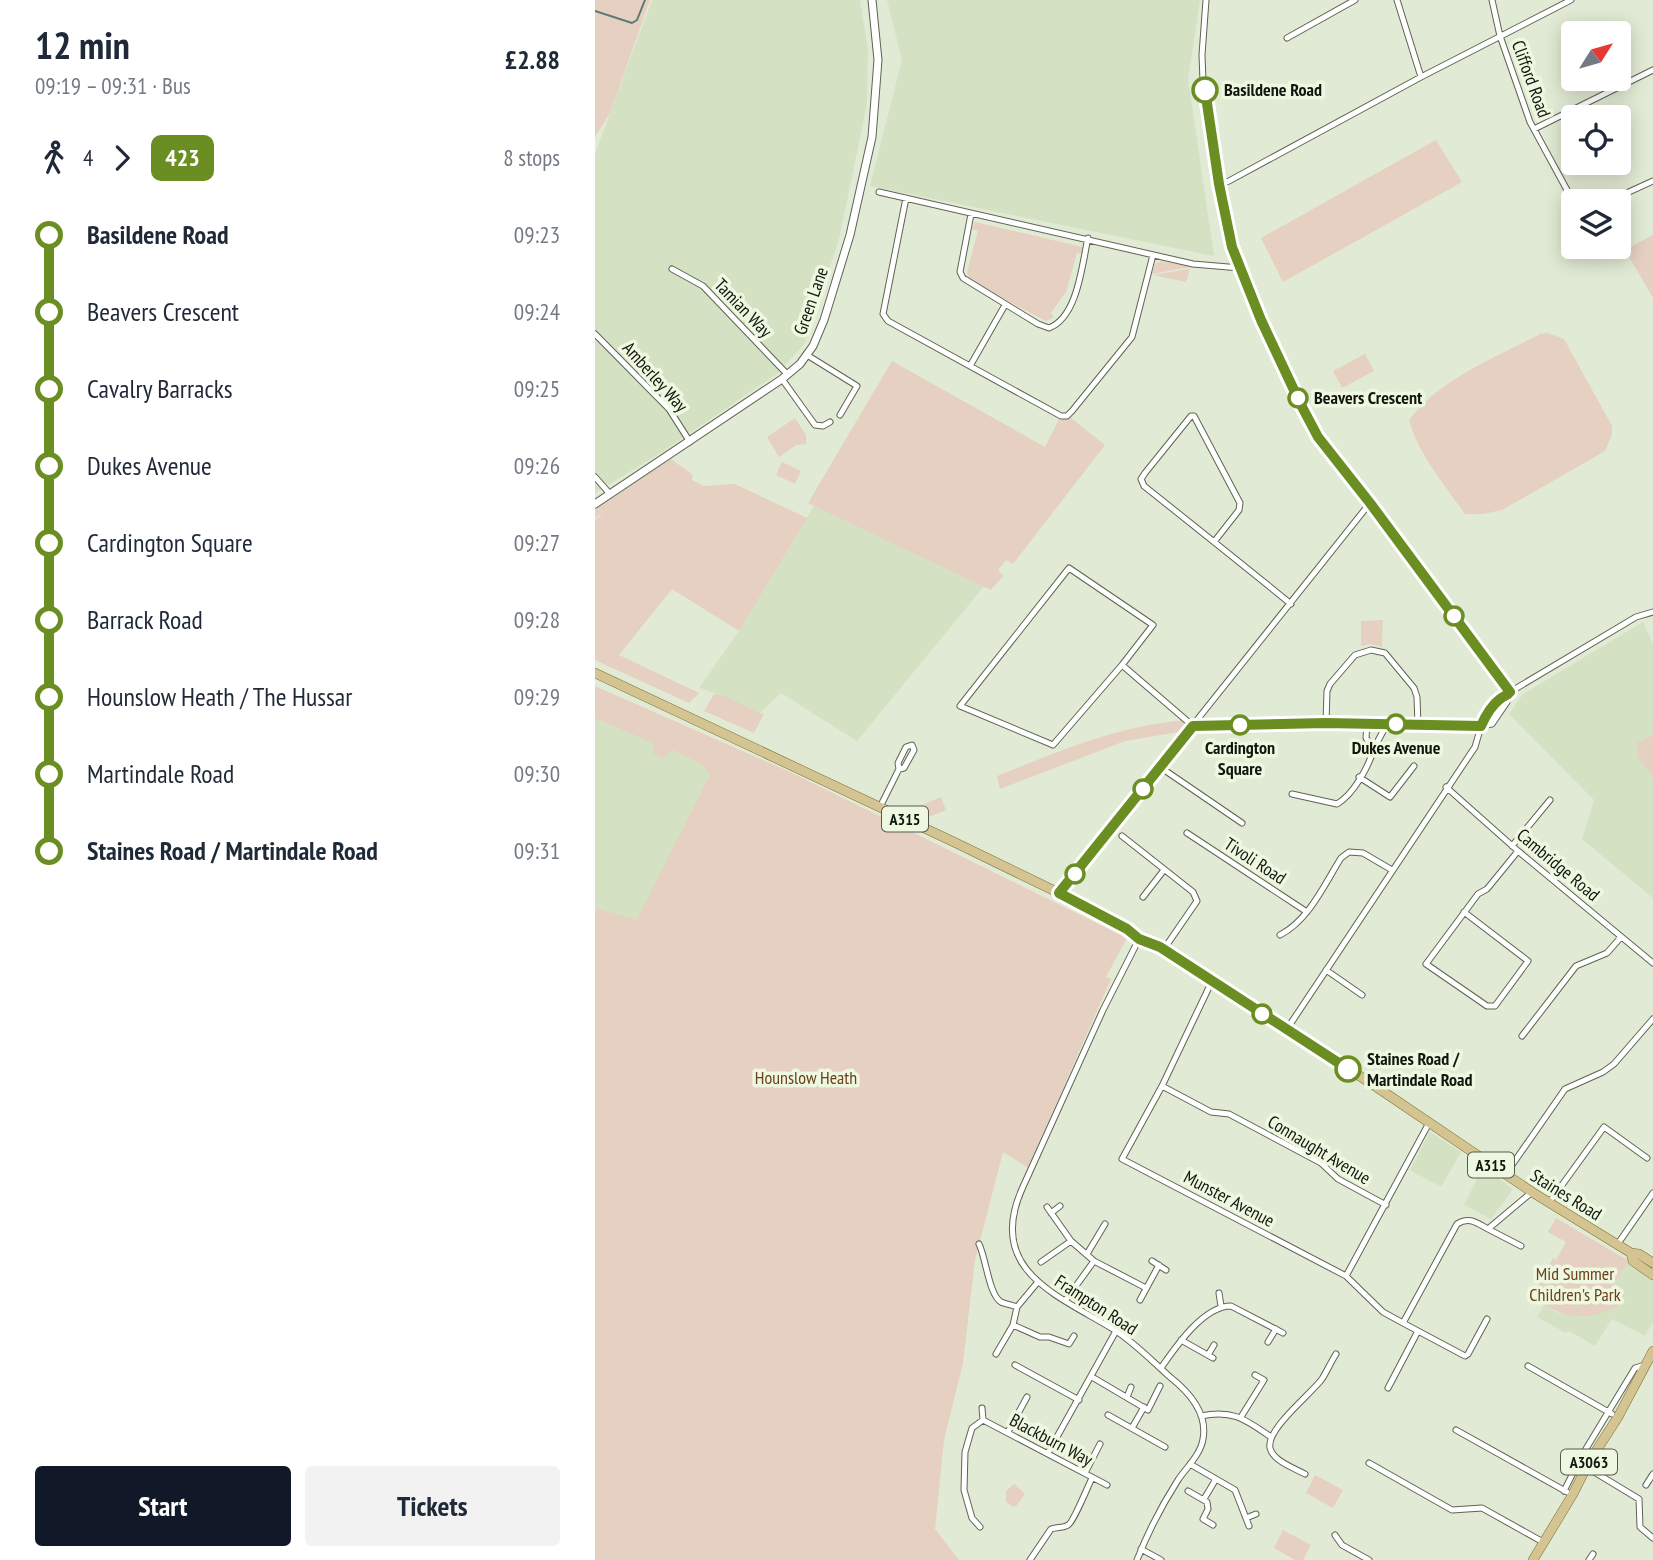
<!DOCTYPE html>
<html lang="en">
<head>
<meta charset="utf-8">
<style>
  body { margin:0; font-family:"PT Sans Narrow",sans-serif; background:#f2f2f3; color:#1f2937; height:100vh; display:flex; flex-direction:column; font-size:26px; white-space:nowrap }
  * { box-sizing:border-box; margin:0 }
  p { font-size:23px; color:#747a83 }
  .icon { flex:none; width:38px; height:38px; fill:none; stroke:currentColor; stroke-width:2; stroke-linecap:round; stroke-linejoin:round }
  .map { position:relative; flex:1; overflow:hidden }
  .sheet { display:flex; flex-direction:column; background:#fff; width:595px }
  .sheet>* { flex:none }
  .badge { padding:0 14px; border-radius:10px; font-size:24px; line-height:46px }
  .needle { width:46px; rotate:53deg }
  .fabs { position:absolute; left:966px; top:21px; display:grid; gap:14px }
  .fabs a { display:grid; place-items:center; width:70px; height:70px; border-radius:7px; background:#fff; box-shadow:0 4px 18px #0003; font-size:35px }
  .map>.badge { position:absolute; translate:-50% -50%; box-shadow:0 0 0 4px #fff }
  .legs { display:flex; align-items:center; gap:10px; height:77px; padding:0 35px; font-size:23px }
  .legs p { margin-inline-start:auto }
  .summary { display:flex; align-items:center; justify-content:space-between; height:119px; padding:0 35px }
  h1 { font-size:38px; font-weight:700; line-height:52px }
  .button { display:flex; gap:14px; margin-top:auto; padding:14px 35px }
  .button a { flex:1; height:80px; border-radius:7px; background:#111827; color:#fff; font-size:28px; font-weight:700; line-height:80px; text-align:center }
  .button a+a { background:#f2f2f3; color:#1f2937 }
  ul { padding:0 35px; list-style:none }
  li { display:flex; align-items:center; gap:24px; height:77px; font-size:26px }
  li i { display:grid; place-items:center; width:10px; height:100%; margin:0 9px; background:currentColor }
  li i::after { content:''; width:18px; height:18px; margin:-9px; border:5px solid; border-radius:50%; background:#fff }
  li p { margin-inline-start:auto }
  li:first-child i { background:linear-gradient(#0000 50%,currentColor 0) }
  li:last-child i { background:linear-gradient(currentColor 50%,#0000 0) }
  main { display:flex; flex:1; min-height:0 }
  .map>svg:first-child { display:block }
  .built { fill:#d4e1c3 }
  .green { fill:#e6d0c1 }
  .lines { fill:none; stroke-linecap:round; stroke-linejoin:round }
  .stream { stroke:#5b7a77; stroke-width:2 }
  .minor-casing { stroke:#5d6552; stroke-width:7 }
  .tertiary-casing { stroke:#5d6552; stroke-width:9 }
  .primary-casing { stroke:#7e6e35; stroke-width:10 }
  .minor { stroke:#fff; stroke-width:5 }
  .tertiary { stroke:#fff; stroke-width:7 }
  .primary { stroke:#d4c492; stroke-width:9 }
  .line-1-casing { stroke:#fff; stroke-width:16 }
  .line-1 { stroke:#6b8e23; stroke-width:10 }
  .stop-1-dot { fill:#fff; stroke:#6b8e23; stroke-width:3.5 }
  .labels { text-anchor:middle; stroke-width:7; stroke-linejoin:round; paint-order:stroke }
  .shield { fill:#eef8e1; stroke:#555a4e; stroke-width:2 }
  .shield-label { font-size:16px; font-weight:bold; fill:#13160f }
  .street-label { font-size:18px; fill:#13160f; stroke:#eef8e1 }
  .stop-label { font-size:18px; font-weight:bold; fill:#13160f; stroke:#eef8e1; text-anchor:start }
  .park-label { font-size:18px; fill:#6a401d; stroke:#eef8e1 }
</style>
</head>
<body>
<main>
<section class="sheet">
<div class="summary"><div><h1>12 min</h1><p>09:19 – 09:31 · Bus</p></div><b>£2.88</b></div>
<div class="legs"><svg class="icon" aria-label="walk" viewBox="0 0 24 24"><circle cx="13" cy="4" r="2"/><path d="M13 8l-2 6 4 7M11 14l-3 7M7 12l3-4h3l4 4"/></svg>4<svg class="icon" aria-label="forward" viewBox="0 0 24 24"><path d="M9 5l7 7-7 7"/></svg><b class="badge" style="background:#6b8e23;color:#fff">423</b><p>8 stops</p></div>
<ul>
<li><i style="color:#6b8e23"></i><b>Basildene Road</b><p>09:23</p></li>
<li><i style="color:#6b8e23"></i><span>Beavers Crescent</span><p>09:24</p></li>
<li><i style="color:#6b8e23"></i><span>Cavalry Barracks</span><p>09:25</p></li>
<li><i style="color:#6b8e23"></i><span>Dukes Avenue</span><p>09:26</p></li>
<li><i style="color:#6b8e23"></i><span>Cardington Square</span><p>09:27</p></li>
<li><i style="color:#6b8e23"></i><span>Barrack Road</span><p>09:28</p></li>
<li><i style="color:#6b8e23"></i><span>Hounslow Heath / The Hussar</span><p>09:29</p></li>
<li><i style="color:#6b8e23"></i><span>Martindale Road</span><p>09:30</p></li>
<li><i style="color:#6b8e23"></i><b>Staines Road / Martindale Road</b><p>09:31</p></li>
</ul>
<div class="button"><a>Start</a><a>Tickets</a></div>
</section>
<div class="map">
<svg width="1058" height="1560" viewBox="0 0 1058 1560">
  <rect width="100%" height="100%" fill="#e1ead4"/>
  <path class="built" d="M57,0H265L273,50L272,104L244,239L210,343L183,373L67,452L0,493V154Z
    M292,0H605L593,79L619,256L275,186L307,60Z
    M219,506L390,585L262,741L186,693L160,718L122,694L104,688L144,631Z
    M1048,622L1058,644V898L987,839L999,800L914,714L928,694Z
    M0,706L120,766L42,921L0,908Z
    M835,1132L866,1152L846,1187L815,1170Z
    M888,1167L918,1189L896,1219L869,1205Z
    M1034,1261L1058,1279V1322L1050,1336L1017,1319L1000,1346L974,1331L971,1333L942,1317L949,1305L963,1313L1024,1304L1011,1296Z"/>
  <path class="green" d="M0,0H55L15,113L0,137Z
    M841,140L867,182L688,282L666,238Z
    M380,222L488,247V254L482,253L471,292L456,313L459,317L451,321L375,281L372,272L383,231L377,229Z
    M1058,235V298L1030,250Z
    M566,261L593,266L595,267L557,274L560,264Z
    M595,269L591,282L558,275Z
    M952,333L969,339L1017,426V435L1010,451L907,510L888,514H870C850,485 823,454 814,420C843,380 902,357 945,334Z
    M770,354L779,371L747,388L738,371Z
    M297,361L450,447L464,419L476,418L510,445L418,564L411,560L403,570L408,576L396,590L213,503Z
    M200,418L211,435V444L201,445L184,457L172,437Z
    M76,459L98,475L97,480L108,486L140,484L212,518L144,631L77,589L24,655L104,693L94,703L0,660V520L10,512L0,518V507Z
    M187,462L206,471L200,484L181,475Z
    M788,620L787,647L776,644L766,646V621Z
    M0,686L193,771L532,938L511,977L516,979L433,1168L408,1152L380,1260L368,1363L349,1440L340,1529L364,1560H0V908L42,920L115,775L108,765L78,750L68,759L59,754L58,743L0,718Z
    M119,694C137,695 151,710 169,714L159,733L109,711Z
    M595,720L589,731L530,741L405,789L402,776C465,751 526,724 595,720Z
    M1058,734V776L1044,760L1041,744Z
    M346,797L351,810L334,817L320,808Z
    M961,1218L1034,1261L1011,1295L1025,1305C987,1323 971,1318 936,1298L958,1258L961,1260L971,1242L953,1232Z
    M720,1475L748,1490L738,1508L711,1493Z
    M419,1484L430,1494L422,1505L418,1507L411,1502V1491Z
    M688,1530L716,1545L708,1560H700L679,1548Z"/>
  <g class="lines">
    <path class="stream" d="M0,11L37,23L42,20L50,0"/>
    <defs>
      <path id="minor" d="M611,0L607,55L608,81L624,184L637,247L666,319L720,432L775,503L915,692
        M802,0L826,77
        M897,0L905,36L935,122L978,201
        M692,38L760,0
        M939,129L1058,70
        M624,184L634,181L826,77L976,0
        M284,192L598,264L645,268
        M311,198L288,314L293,321L466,416H472L477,411L537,337L558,255
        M1014,201L1058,181
        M376,214L365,272L368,278L443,324L454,328C483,317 487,264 493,238
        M77,269L108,286L192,374
        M0,334L74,409L95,442
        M212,355L262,386L245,415
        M375,366L410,305
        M187,379L220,425L228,426L235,422
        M0,477L15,494
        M619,542L644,510L645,503L599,416H596L550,473L546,479L549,486C598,525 647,564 696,604
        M527,665L558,625L474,568L365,706L458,745L527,665L598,726
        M731,723L732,691L735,684L760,655L776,650L790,653L819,688L822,697L823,725
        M598,726L731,723L886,726L897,724L912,702L915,692L1041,617L1058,612
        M317,745L319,750L309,768L304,769L303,763L311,747Z
        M779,748L792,724
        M565,767L647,823
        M764,777L795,797L819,766
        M851,787L923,851L1058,963
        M697,794L742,804C759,794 774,766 779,748L771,738L772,724
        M285,807L304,769
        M592,833L712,912
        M527,836L598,892L602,901L569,949
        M917,846L955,800
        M464,893L775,503
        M548,897L569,870
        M869,912L933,961L900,1006H892L831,964L883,894L892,889L923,851
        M685,935C714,920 729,885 746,858L754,852L768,853L797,870
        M731,970L767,995
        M617,981L567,1086L527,1159L751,1276L834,1123
        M692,1029L880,747C885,729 892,702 912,696
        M927,1036L981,966L1012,953L1026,937
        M567,1086L616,1112L634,1114L726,1163L743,1179L791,1205
        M910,1175L970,1089L1008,1072L1019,1064L1058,1019
        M954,1203L1009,1127L1052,1158
        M452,1207L476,1241L499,1261L470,1301
        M456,1213L465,1206
        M384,1244C391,1258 394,1295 406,1302C410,1304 417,1305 422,1307
        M1022,1245L1058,1193
        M926,1246L893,1229L937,1192
        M492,1254L510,1224
        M499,1261L551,1288
        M557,1261L571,1270
        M446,1262L476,1241
        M751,1276L788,1312L808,1323
        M624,1293L626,1306
        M545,1300L564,1265
        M892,1319L873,1354L870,1356L808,1323L862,1224C874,1216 882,1223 893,1229
        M418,1325L445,1337H454L474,1344L479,1336
        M586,1340L618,1358
        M673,1342L681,1329
        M401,1354L418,1325L422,1307L442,1283
        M613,1355L619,1345
        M420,1365L484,1400
        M933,1366L1017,1414
        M566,1368C580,1348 608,1306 636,1306L688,1333
        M497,1377L553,1410L565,1386
        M793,1388L823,1331
        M532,1397L536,1387
        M387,1408L388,1420L512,1485
        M513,1415L570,1447
        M606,1416C638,1409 651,1420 676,1437
        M646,1417L669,1380L660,1375
        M537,1428L549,1407
        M861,1430L972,1492
        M413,1432L432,1397
        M453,1453L521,1331
        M774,1463L857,1510L887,1508L948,1542
        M595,1464L640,1490L654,1526
        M991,1467L1044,1499L1045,1527L1058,1538
        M490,1473L505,1444
        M710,1474C699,1468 678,1461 675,1448C671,1429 716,1394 727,1379C732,1371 736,1362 741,1354
        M1051,1485L1058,1474
        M593,1491L612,1502L613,1509L608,1519L618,1525
        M969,1491L986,1457L1040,1368L1050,1365
        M609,1499L621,1479
        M651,1518L661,1514
        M385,1527L377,1518L369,1490L370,1452L377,1428L388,1420
        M740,1535L747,1545L774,1560
        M546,1549L566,1560
        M435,1560L456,1529C462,1527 469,1528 473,1525C478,1523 493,1486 497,1478
        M542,1560C553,1532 567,1505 583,1480C591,1468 606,1454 608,1439C613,1413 594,1392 575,1377C557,1361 539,1342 518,1329C462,1295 391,1270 427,1189L508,1010L544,939
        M994,1560L998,1554"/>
      <path id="tertiary" d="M0,504L187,379L205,364L218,346L229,320L255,235L277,137L283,60L277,0"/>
      <path id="primary" d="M0,673L361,843L464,893L532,929L544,939L561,945L774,1082L937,1192L1036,1253L1044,1254L1058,1263
        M1036,1253L1038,1261L1058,1275
        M938,1560L978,1494L994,1462L1023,1417L1058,1351"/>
    </defs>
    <use href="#minor" class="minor-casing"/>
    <use href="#tertiary" class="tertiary-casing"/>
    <use href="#primary" class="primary-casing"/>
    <use href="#minor" class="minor"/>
    <use href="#tertiary" class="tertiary"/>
    <use href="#primary" class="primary"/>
  </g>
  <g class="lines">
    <defs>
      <path id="line-1" d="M610,90L624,184L637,247L666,320L706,405L723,437L775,503L915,692C913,695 909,696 905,699C897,705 890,717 886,726L731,723L598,726L464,893L532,929L544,939L565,947L753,1069"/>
    </defs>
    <use href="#line-1" class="line-1-casing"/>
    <use href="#line-1" class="line-1"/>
  </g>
  <g class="stop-1-dot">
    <circle cx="610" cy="90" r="12"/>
    <circle cx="703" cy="398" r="9"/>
    <circle cx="859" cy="616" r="9"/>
    <circle cx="801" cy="724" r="9"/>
    <circle cx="645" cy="725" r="9"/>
    <circle cx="548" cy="789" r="9"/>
    <circle cx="480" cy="874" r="9"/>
    <circle cx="667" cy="1014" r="9"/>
    <circle cx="753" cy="1069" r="12"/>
  </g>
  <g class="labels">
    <g class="shield">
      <rect x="287" y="806.5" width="46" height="25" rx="5"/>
      <rect x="873" y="1152.5" width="46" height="25" rx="5"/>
      <rect x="966" y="1449.5" width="56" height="25" rx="5"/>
    </g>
    <g class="shield-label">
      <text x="310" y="825">A315</text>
      <text x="896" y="1171">A315</text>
      <text x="994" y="1468">A3063</text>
    </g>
    <g class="street-label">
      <text transform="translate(936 79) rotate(70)" y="6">Clifford Road</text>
      <text transform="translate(216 301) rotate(-71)" y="6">Green Lane</text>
      <text transform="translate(148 308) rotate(46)" y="6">Tamian Way</text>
      <text transform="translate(60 377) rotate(48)" y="6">Amberley Way</text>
      <text transform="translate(660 861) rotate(33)" y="6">Tivoli Road</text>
      <text transform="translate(963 865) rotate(40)" y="6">Cambridge Road</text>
      <text transform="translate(724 1150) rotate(31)" y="6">Connaught Avenue</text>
      <text transform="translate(971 1195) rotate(32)" y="6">Staines Road</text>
      <text transform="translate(634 1199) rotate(28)" y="6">Munster Avenue</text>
      <text transform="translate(501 1305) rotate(33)" y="6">Frampton Road</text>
      <text transform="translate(456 1440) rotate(28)" y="6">Blackburn Way</text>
    </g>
    <g class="stop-label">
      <text x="629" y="96">Basildene Road</text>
      <text x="719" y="404">Beavers Crescent</text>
      <text x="645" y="754" text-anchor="middle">Cardington<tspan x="645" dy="21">Square</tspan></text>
      <text x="801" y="754" text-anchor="middle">Dukes Avenue</text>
      <text x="772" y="1065">Staines Road /<tspan x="772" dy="21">Martindale Road</tspan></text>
    </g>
    <g class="park-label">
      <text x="211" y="1084">Hounslow Heath</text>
      <text x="980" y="1280">Mid Summer<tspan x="980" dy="21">Children's Park</tspan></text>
    </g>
  </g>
</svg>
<div class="fabs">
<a><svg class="needle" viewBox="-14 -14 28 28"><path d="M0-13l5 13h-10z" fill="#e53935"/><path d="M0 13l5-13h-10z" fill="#747a83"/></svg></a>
<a><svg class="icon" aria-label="locate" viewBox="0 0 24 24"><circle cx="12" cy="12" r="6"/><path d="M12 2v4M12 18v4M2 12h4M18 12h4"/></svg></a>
<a><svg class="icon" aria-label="layers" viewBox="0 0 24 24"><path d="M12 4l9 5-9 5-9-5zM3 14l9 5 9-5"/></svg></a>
</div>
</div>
</main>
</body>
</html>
